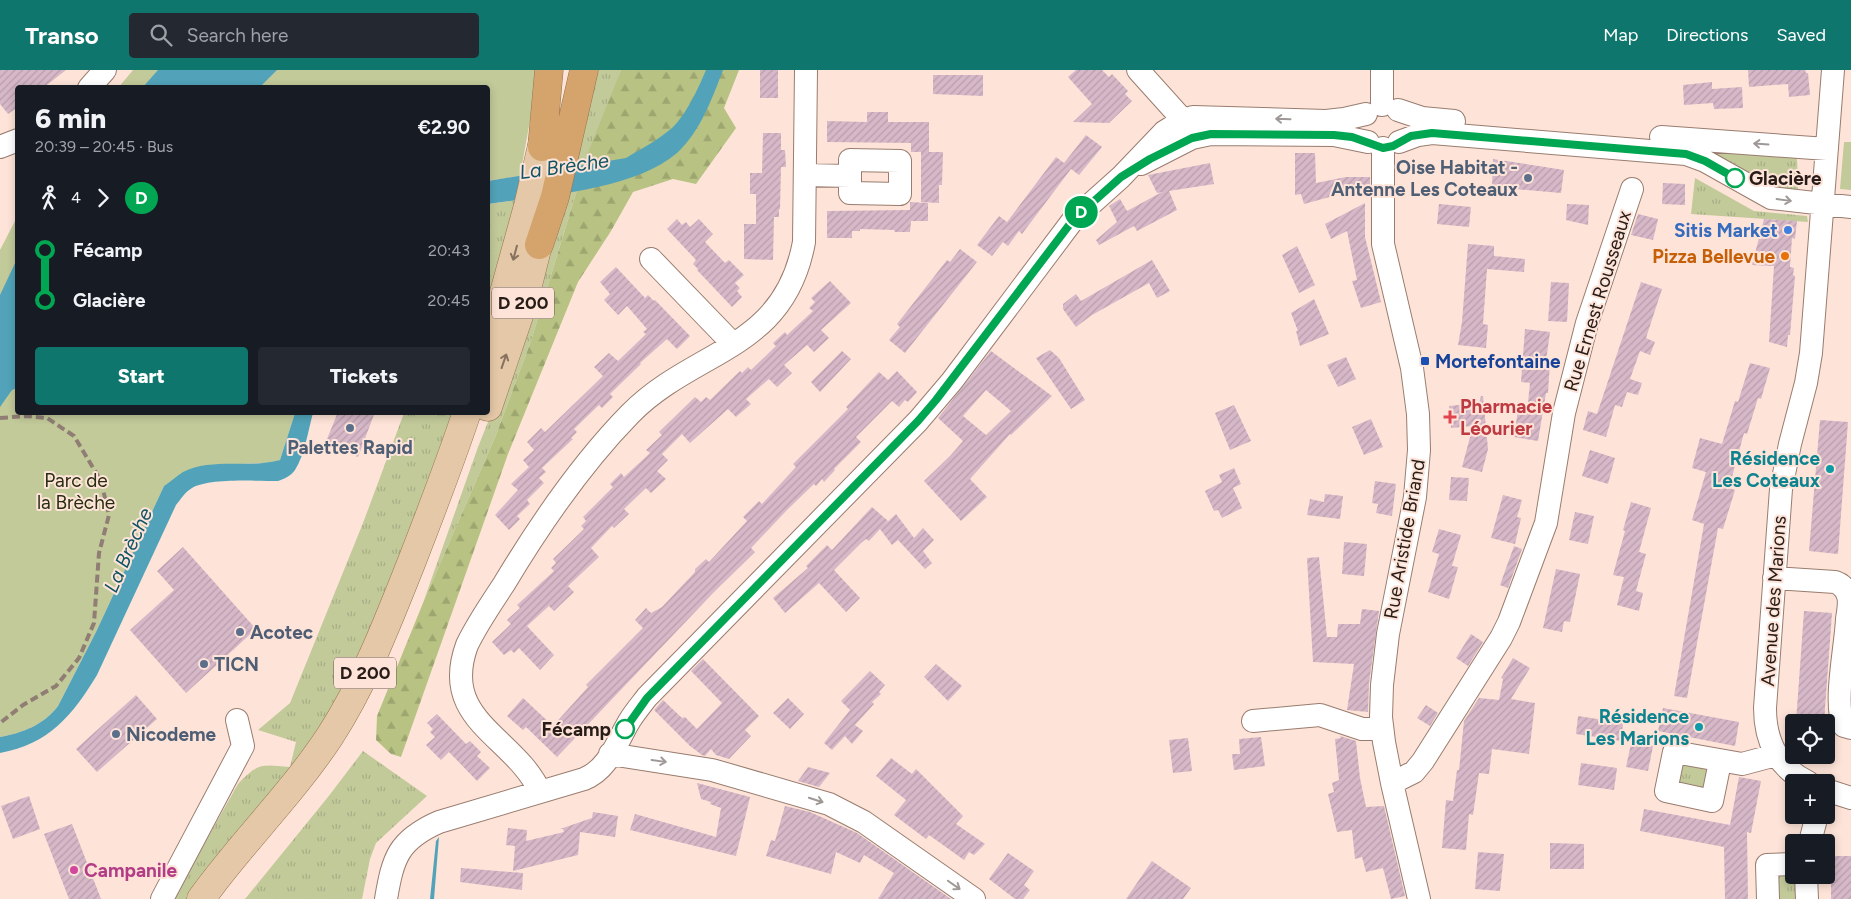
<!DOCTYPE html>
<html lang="en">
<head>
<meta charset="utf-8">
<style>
  body { margin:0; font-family:Figtree,sans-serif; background:#242831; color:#f1f3f6; height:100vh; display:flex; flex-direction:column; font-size:19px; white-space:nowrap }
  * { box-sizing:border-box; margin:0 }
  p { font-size:16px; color:#9ea1a6 }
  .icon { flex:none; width:28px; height:28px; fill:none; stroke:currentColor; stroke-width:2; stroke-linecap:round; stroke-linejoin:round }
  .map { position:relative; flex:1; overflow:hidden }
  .drawer { position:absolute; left:15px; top:15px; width:475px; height:330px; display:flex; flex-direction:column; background:#171b24; border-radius:5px; box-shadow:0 2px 8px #0003 }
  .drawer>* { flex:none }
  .badge { padding:0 10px; border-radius:16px; font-size:18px; line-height:32px }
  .buttons { position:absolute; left:1785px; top:644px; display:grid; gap:10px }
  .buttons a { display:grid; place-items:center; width:50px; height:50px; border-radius:5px; background:#171b24; box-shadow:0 2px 8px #0003; font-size:25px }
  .map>.badge { position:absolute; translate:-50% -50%; box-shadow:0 0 0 2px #fff }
  .legs { display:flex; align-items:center; gap:8px; height:55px; padding:0 20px; font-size:16px }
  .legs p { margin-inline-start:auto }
  .summary { display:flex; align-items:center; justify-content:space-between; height:85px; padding:0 20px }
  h1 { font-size:28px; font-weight:800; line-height:38px }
  .action { display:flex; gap:10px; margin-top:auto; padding:10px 20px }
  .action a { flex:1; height:58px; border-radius:5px; background:#0f766e; color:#fff; font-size:20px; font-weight:800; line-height:58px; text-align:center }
  .action a+a { background:#242831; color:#f1f3f6 }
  ul { padding:0 20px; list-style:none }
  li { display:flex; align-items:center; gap:18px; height:50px; font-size:19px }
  li i { display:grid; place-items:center; width:8px; height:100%; margin:0 6px; background:currentColor }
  li i::after { content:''; width:12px; height:12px; margin:-6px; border:4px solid; border-radius:50%; background:#171b24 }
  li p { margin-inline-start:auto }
  li:first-child i { background:linear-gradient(#0000 50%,currentColor 0) }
  li:last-child i { background:linear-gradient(currentColor 50%,#0000 0) }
  header { display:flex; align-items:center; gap:30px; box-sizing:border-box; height:70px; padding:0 25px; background:#0f766e; color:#fff }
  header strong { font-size:24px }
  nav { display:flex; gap:28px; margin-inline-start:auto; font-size:18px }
  .search { width:350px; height:45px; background:#242831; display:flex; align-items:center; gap:12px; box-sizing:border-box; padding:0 18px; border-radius:5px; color:#9ea1a6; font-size:19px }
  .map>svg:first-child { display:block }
  .grass { fill:url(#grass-tufts) }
  .forest { fill:url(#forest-firs) }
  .green { fill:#c2ca9a }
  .water { fill:#52a3b9 }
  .building { fill:url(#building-hatch); fill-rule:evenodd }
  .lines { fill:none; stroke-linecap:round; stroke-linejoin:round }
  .minor-casing { stroke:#997c6f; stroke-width:24 }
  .major-casing { stroke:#97744e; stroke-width:29 }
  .highway-casing { stroke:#97744e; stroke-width:29 }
  .minor { stroke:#fff; stroke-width:22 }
  .major { stroke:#e5c8a7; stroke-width:28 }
  .highway { stroke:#d4a46c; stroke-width:28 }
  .rail { stroke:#907e75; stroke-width:4; stroke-dasharray:8 4; stroke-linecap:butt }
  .oneway { stroke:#9e9997 }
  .oneway2 { stroke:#86725f }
  .line-1-casing { stroke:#fff; stroke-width:11 }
  .line-1 { stroke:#00a651; stroke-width:8 }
  .service-dot { fill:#5c6f8a; stroke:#fee4d8; stroke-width:2 }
  .stop-1-dot { fill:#fff; stroke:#00a651; stroke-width:2.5 }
  .shop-dot { fill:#3f7fe0; stroke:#fee4d8; stroke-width:2 }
  .food-dot { fill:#e8710a; stroke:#fee4d8; stroke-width:2 }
  .transit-dot { fill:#1a4fb4; stroke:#fee4d8; stroke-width:2 }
  .health-dot { fill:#e0444e; stroke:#fee4d8; stroke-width:2 }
  .culture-dot { fill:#0f9aa8; stroke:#fee4d8; stroke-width:2 }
  .hotel-dot { fill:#d1479c; stroke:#fee4d8; stroke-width:2 }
  .labels { text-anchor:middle; stroke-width:4; stroke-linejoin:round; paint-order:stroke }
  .shield { fill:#fee4d8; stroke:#685851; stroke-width:1 }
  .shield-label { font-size:18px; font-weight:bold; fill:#271c17 }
  .service-label { font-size:19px; font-weight:bold; fill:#4e5e75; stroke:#fee4d8; text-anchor:start }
  .stop-label { font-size:19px; font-weight:bold; fill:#271c17; stroke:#fee4d8; text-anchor:start }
  .shop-label { font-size:19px; font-weight:bold; fill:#366cbe; stroke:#fee4d8; text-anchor:end }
  .food-label { font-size:19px; font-weight:bold; fill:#c56008; stroke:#fee4d8; text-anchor:end }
  .street-label { font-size:19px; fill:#271c17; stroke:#fee4d8 }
  .transit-label { font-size:19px; font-weight:bold; fill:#164399; stroke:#fee4d8; text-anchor:start }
  .health-label { font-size:19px; font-weight:bold; fill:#be3a42; stroke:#fee4d8; text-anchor:start }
  .culture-label { font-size:19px; font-weight:bold; fill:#0d838f; stroke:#fee4d8; text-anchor:end }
  .park-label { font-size:19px; fill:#282c10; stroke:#fee4d8 }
  .hotel-label { font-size:19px; font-weight:bold; fill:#b23c85; stroke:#fee4d8; text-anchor:start }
  .water-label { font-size:20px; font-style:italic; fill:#0e5464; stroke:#fee4d8 }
</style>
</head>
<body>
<header>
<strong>Transo</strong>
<div class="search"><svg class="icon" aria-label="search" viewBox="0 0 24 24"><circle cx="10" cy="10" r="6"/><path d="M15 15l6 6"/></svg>Search here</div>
<nav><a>Map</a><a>Directions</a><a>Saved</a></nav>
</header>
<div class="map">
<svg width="1851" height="829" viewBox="0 0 1851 829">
  <defs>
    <pattern id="grass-tufts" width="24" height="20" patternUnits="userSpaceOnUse" patternTransform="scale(1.25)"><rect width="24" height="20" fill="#c2ca9a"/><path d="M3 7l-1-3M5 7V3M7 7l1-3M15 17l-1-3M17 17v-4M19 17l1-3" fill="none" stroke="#a7ad84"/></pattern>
    <pattern id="forest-firs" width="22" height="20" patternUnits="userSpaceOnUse" patternTransform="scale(1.25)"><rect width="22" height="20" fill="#b8c283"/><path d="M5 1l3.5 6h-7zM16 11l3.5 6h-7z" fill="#9ea670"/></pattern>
    <pattern id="building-hatch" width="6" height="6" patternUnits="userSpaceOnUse" patternTransform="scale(1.25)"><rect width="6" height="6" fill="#d6b8c8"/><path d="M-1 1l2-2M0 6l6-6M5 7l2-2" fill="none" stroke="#b89eab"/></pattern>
  </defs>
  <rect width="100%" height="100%" fill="#fee4d8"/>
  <path class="grass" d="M590,0H621L577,120L531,271L496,365L423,533L478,377L508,302Z
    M1691,77L1796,83C1799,97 1796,110 1799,124L1791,126Z
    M1695,108L1754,141L1807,146L1808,152L1691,144Z
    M518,130L488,246V134Z
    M404,343H457L372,563L323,657L190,829H173L238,714C258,692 263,695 290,697L296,672L258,660L290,633L363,453Z
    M363,681L427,726L376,773L370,789L362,829H245L328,727Z
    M1680,690L1711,696L1706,724L1675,719Z
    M1777,805H1800L1801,829H1772Z"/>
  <path class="forest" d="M621,0H739L724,38L736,58L696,114L673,109L633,122L611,161L578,212L508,384L401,687L391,684L376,670L377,646L423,533L496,365L531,271L577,120L583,95Z"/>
  <path class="green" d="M133,0H539L520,106L488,111V18H118Z
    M1844,72H1851V120L1840,119Z
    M17,147L18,342L295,343L280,390L272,393L209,395L164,416L96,562L58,636C44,655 22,663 0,667V180Z"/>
  <path class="water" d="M158,0H277L260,17H143Z
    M706,0H723C712,29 700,62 677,83C634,120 543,126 488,134V111L626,88C641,79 658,70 672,58C686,45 699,17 706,0Z
    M17,189V318L12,320L0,337V225Z
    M295,343H313C308,361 305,384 295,400C291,406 284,409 278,411C257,411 209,408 192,418C185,422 181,429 176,435L97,605C72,646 49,674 0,683V667C22,663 44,655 58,636L96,562L164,416C170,412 177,406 183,402C213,387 249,399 280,390Z
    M439,767L434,829H430L436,771Z"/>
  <path class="building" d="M0,0H66L43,18H18V37L8,44L0,34Z
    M760,0H778V28H760Z
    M1076,0H1102L1109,7L1112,4L1128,21L1125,24L1132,31L1109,53L1073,52L1092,34L1068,7Z
    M1748,0H1805L1806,3H1808L1810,25L1789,27L1788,14L1749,17Z
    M933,5H983V26L933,24Z
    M1712,12V19L1742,17L1743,38L1714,39L1713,33L1684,35L1683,15Z
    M867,42H888V52H929V82H911V73L827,72V51L867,52Z
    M763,63H781V80H785L786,97H781L780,139H779V147H774L773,190L744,189V154H756V124H750V103H762Z
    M1086,65L1102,77L1079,105L1071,99L1022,164L1019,161L1008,176L1003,172L992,186L977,175L999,146L1007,152L1056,87L1064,93Z
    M921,82H943L942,115H939V133L921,132Z
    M1295,83H1315L1316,113L1346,107H1370V116L1304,134L1301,124L1295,125Z
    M1493,89L1564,100L1561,123L1492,117Z
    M1210,93L1214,114L1169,121L1177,140L1137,161L1134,156L1099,175L1096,170L1117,152L1109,136L1120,129L1127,141L1162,122L1157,123L1148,105Z
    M1663,113L1685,114V135L1662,134Z
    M910,132L928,133V151H911L910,162H895L894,160L860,159V161H852V168H827V141L910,140Z
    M1365,133V167L1381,232L1361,238L1352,211L1357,210L1347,161L1331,169L1325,154Z
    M1439,134L1471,137L1469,157L1437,154Z
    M1567,134L1589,135L1588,155L1566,150Z
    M1638,144L1658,149L1653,170L1631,165Z
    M677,149L682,155L686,152L690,157L699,149L713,164L705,172L725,193L729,190L744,205L735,213L740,218L737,221L742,227L732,237L697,200L698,199L693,194L696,190L667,159Z
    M1764,149L1797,151L1795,169L1792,168L1790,197L1794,198L1793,205L1795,206L1790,265H1788L1787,277L1769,272L1774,196L1752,195Z
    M1468,174L1494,176V186L1525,189L1524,202L1487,199L1483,254L1488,255L1486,278L1458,275L1462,252Z
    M1297,176L1315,215L1299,223L1282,185Z
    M960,179L977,192L905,283L889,270L900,257L897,254L947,190L950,192Z
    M1152,190L1170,221L1157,228L1149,213L1092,245L1076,257L1063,239V234L1076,224L1081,231Z
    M616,197L645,228L648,225L654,231L655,230L690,266L677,279L667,269L640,293L641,294L610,324L613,327L602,338L599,335L574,359L577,362L571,368L573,369L542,398L546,402L539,408L544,413L527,430L530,434L517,446L520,449L509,460L495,445L518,420L511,414L529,397L523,390L534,380L527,372L541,358L545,362L603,306L594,297L609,283L618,291L646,264L643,262L647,259L627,236L618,245L604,230L610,224L600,212Z
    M830,211L851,233L821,260L829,268L814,282L807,275L784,295L792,303L777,317L769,309L746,329L751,334L736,347L728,339L690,373L682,364L662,384L668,390L657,401L666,409L651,423L646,418L624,439L629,444L614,458L612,456L591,478L599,487L568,516L574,522L554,541L549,536L527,556L554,585L540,600L519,578L514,583L511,580L504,585L492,572L511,554L507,550L520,538L517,535L554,501L551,498L556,493L553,489L584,459L581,456L586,451L583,447L613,417L610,414L621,403L624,407L650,383L646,380L662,365L659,362L695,327L701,332L706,327L710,330L740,301L742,303L748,297L751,300L776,276L773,273L785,262L787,265L813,241L809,238L815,232L811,228Z
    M1551,212L1569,213L1567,252L1548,251Z
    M1641,212L1662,219L1646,268L1655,272L1650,285L1640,281L1630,309L1642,313L1638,325L1627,322L1622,337L1615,335L1606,367L1583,360L1588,341L1597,344Z
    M1314,229L1329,264L1300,276L1296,261H1298L1291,243Z
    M1525,259L1550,262L1546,291L1550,292L1548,323H1546L1538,371L1514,367L1518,340L1527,342L1530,313L1521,312Z
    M1050,280L1059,288L1085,330L1071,339L1036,288Z
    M842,281L851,289L820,322L811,312Z
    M991,281L1052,326L1011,365L1010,364L970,409L987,427L961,451L924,411L950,386L963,371L938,348ZM986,320L1011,341L986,365L963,346Z
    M1346,287L1356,309L1338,317L1327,295Z
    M1750,293L1770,298L1761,329L1758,328L1747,364L1744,363L1729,418L1735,420L1723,459L1718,458L1687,628L1674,626L1704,454L1692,450L1706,402L1692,398L1700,368L1722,374L1735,331L1738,332Z
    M897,301L917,322L908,332L905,330L899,337L892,331L856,367L861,372L834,399L835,400L824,412L822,409L816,416L814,414L787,440L751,478L755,482L714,522L557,687L526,657L523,660L507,646L523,628L553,656L588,617L586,615L643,558L635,550L646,538L651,543L662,537L695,502V499L706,489L709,492L747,451L743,447L759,431L762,434L796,397L793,394L848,339L846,337L879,302L888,310Z
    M1481,326H1483L1488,379L1482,402L1462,397L1473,356L1451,358L1449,336L1479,333Z
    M1234,335L1251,371L1230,380L1215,343Z
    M338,342H375L358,387L325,374Z
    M1371,349L1383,377L1364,385L1352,357Z
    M1820,350L1848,352L1838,484L1809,481Z
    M1590,380L1615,388L1608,414L1582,406Z
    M1234,398L1241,414L1233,418L1242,438L1222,448L1218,440L1214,441L1205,421L1222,412L1219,405Z
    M1451,407L1469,408L1467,431L1449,430Z
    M1375,411L1396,414L1392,446L1376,443L1378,434L1372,433Z
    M1325,424L1343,426L1340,449L1307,445L1310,429L1324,432Z
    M1503,425L1522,430L1517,447L1521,448L1515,474L1491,468Z
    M1631,432L1651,438L1639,482L1646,484L1636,521L1643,523L1639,541L1617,535L1624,507L1613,505L1625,461L1623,460Z
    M872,437L888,451L881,458L896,444L914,468L923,458L934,470L923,481L932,493L925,499L898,470L892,475L880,459L869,471L866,469L861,473L834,500L860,528L846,542L819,513L785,543L773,528L808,498L806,496L827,475L832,480Z
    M1575,442L1594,446L1588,474L1569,470Z
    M1439,459L1461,465L1452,496L1458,497L1449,529L1428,522L1439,484L1432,482Z
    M1344,472L1367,474L1364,506L1342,504Z
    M1514,476L1522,479L1508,518L1500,515Z
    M183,477L256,559L186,623L130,560L174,520L157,501Z
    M1319,487L1327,567H1337L1338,554H1360L1362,539L1379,541L1369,613L1368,642L1347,640L1354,594L1313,592L1307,488Z
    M1556,499L1580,504L1570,552L1564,551L1562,562L1543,558Z
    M1804,541L1832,543L1824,652H1796Z
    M1471,564L1483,572L1468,596L1456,588Z
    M1513,588L1530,598L1511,629L1535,633L1529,684L1492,679L1489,704L1479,703L1473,745L1469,744L1466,780L1442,778L1446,730L1453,731L1457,700H1459L1464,651L1479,628L1499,630L1503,609L1501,608Z
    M703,589L759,646L745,660L751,666L729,689L716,685L711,679L705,686L702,685L690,676L654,640L663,630L682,648L685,647L697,659L722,633L691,601Z
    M936,594L962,616L948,631L924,607Z
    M870,601L885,615L879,622L881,624L872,632L874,634L855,655L863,661L852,674L845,666L832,680L824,673L850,640L841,631Z
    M136,625L157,649L97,702L76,679Z
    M788,628L804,644L790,659L773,643Z
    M1426,635L1438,643L1430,656L1417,648Z
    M1663,638L1739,652L1735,676L1658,661Z
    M437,644L466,674L470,671L481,682L477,686L490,698L477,711L449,682L441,690L426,675L435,667L430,662L433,659L427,653Z
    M1578,646L1623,653L1621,671L1576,664Z
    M1340,666L1356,671L1360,708L1366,737L1384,736L1405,826L1391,829L1383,798L1366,802L1362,787L1355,789L1352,760L1337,762L1328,724L1334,722L1332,713L1339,710L1335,669L1341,668Z
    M1261,667L1265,696L1234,700L1232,684H1240L1239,669Z
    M1188,668L1192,701L1173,703L1169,670Z
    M1631,674L1653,676L1648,701L1626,697Z
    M891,688L912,704L916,699L963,746L956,754L985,774L974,785L969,782L964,790L929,765L926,769L894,745L906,730L876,706Z
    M1581,693L1617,698L1614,720L1578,715Z
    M808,697L830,703L819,717L798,711Z
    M1739,707L1761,711L1751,763L1747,762L1748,829H1725L1724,777L1640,761L1644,739L1730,755Z
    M697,713L750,727L736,786L630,760L635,744L716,767L721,738L710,734L711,732L701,729Z
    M29,726L40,759L13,769L1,736Z
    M785,736L810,742L857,763L951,829H878L894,803L864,785L860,793L836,782L831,804L766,786L771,770L775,771Z
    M593,742L618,746L615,767L580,762L578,785L513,801L515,776L506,775L508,758L527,760L526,771L564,762L563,759H560L592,748Z
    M72,754L101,829H69L44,764Z
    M1550,773L1584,774V799H1550Z
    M1478,782L1504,784L1500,821L1475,819Z
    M1008,783L1034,801L1024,815L1030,820L1023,829H1015L989,809Z
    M1831,786H1851V829H1831Z
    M1152,791L1191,818L1183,829H1126Z
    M461,798L523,803L522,820L460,812Z"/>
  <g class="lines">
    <defs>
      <path id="minor" d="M1138,0L1192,60
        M89,18L105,0
        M1382,35V0
        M1398,40L1422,48L1454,51
        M1661,67L1827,79
        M1399,72L1418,65L1432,63L1686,84L1705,91L1771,128L1851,137
        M0,77L18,70
        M1383,78V174L1412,298L1418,344L1419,380L1415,427L1388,564L1382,615L1381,647L1384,672L1392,713L1419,829
        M1141,94L1192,68L1211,64L1334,65L1368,72
        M805,105L850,106V123L900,124V91L850,90V106
        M651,189L733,274
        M1774,508L1835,512C1841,514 1846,519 1848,526C1850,532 1848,542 1847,549C1846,576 1833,635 1844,656L1851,658
        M1253,651L1320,645L1362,659H1382
        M610,684L712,700L829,734L864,752L974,829
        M1720,692L1712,731L1666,721L1674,682L1742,694L1776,685
        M1808,712C1778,698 1765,671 1765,638L1781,419L1790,374L1806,313L1811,283L1833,0
        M1392,713L1414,702L1423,691L1501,568L1509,552L1546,453L1564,343L1587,253L1632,119
        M1826,720L1851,728
        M540,722C515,666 439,651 467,575C477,554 491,534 504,514C540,454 581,394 630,344C695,278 784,281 804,172L806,0
        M1810,772L1817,745
        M1806,805L1807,829
        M162,829L243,676L237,650
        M386,829C393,788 398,770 439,752L584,709C609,699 617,671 630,650C635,642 641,635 647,627L918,351L952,311L1073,150L1121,107L1164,62L1183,50L1193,47L1326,51L1344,49L1366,44
        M1768,829L1767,795L1794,794"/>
      <path id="major" d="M488,280L528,136L547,54
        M488,337L524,231L544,151
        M201,829C241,773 292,724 330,666C365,612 388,551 412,491C431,442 450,393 467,342"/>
      <path id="highway" d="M542,77L549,0
        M539,175L555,127L584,0"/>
    </defs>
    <use href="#minor" class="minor-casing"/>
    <use href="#major" class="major-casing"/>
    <use href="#highway" class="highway-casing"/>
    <use href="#minor" class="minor"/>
    <use href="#major" class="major"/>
    <use href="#highway" class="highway"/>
    <path class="rail" d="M0,348L26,346L47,348L74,366L101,411L109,445L99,483L94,553L79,588L56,616L23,635L0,653"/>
  </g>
  <defs><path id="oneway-shaft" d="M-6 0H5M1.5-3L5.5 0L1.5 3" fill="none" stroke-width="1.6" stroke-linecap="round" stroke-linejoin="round" transform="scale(1.25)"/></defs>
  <g class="oneway">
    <use href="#oneway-shaft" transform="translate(1283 49) rotate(-178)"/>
    <use href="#oneway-shaft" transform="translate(1761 74) rotate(-176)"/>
    <use href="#oneway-shaft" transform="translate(1784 130) rotate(8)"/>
    <use href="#oneway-shaft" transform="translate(659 691) rotate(8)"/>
    <use href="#oneway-shaft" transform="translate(816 730) rotate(18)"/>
    <use href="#oneway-shaft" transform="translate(954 815) rotate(35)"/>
  </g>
  <g class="oneway2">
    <use href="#oneway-shaft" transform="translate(515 183) rotate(105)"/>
    <use href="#oneway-shaft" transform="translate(504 291) rotate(-71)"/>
  </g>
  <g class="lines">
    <defs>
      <path id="line-1" d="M625,659L647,628L918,351L936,330L1073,150L1121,107L1150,89L1192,68L1211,64L1334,65L1352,67L1383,78L1393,76L1411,66L1432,63L1686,84L1705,91L1735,108"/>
    </defs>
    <use href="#line-1" class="line-1-casing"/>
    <use href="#line-1" class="line-1"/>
  </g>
  <g class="service-dot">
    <circle cx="1528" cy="108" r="5"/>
    <circle cx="350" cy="358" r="5"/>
    <circle cx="240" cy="562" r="5"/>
    <circle cx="204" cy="594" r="5"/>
    <circle cx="116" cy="664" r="5"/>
  </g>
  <g class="stop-1-dot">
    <circle cx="1735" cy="108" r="9"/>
    <circle cx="625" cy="659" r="9"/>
  </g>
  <circle class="shop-dot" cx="1788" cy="160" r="5"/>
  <circle class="food-dot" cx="1785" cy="186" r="5"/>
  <rect class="transit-dot" x="1420" y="286" width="10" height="10" rx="2.5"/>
  <path class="health-dot" d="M1447.5 339.5h5v5h5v5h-5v5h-5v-5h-5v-5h5z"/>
  <g class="culture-dot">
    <circle cx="1830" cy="399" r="5"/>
    <circle cx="1699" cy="657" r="5"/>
  </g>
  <circle class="hotel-dot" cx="74" cy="800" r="5"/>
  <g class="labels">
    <g class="shield">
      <rect x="492" y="217.5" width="62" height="31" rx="4"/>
      <rect x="334" y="587.5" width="62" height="31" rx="4"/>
    </g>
    <g class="shield-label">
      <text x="523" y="239">D 200</text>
      <text x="365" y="609">D 200</text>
    </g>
    <g class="service-label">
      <text x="1518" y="104" text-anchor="end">Oise Habitat -<tspan x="1518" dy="22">Antenne Les Coteaux</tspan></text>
      <text x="350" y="384" text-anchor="middle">Palettes Rapid</text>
      <text x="250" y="569">Acotec</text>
      <text x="214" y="601">TICN</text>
      <text x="126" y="671">Nicodeme</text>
    </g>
    <g class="stop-label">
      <text x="1749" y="115">Glacière</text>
      <text x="611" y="666" text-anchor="end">Fécamp</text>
    </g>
    <g class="shop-label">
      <text x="1778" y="167">Sitis Market</text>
    </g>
    <g class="food-label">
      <text x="1775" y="193">Pizza Bellevue</text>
    </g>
    <g class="street-label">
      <text transform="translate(1597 231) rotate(-73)" y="7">Rue Ernest Rousseaux</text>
      <text transform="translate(1404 469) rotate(-80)" y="7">Rue Aristide Briand</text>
      <text transform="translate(1773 531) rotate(-86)" y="7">Avenue des Marions</text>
    </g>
    <g class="transit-label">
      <text x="1435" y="298">Mortefontaine</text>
    </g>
    <g class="health-label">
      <text x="1460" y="343">Pharmacie<tspan x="1460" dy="22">Léourier</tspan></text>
    </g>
    <g class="culture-label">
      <text x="1820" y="395">Résidence<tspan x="1820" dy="22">Les Coteaux</tspan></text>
      <text x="1689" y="653">Résidence<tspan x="1689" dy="22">Les Marions</tspan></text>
    </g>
    <g class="park-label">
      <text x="76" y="417">Parc de<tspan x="76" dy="22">la Brèche</tspan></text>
    </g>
    <g class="hotel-label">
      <text x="84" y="807">Campanile</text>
    </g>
    <g class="water-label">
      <text transform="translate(564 96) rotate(-8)" y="7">La Brèche</text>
      <text transform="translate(128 480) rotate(-66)" y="7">La Brèche</text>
    </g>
  </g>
</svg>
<div class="buttons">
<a><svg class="icon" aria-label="locate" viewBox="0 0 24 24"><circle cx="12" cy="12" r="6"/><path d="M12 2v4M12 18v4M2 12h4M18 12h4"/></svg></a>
<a>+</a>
<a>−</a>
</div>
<b class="badge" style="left:1081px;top:142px;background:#00a651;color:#fff">D</b>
<section class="drawer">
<div class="summary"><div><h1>6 min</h1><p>20:39 – 20:45 · Bus</p></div><b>€2.90</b></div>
<div class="legs"><svg class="icon" aria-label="walk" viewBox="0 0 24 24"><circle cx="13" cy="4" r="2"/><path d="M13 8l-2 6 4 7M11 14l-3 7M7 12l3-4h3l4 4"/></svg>4<svg class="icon" aria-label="forward" viewBox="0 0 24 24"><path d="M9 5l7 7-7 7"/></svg><b class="badge" style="background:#00a651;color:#fff">D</b></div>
<ul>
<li><i style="color:#00a651"></i><b>Fécamp</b><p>20:43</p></li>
<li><i style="color:#00a651"></i><b>Glacière</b><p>20:45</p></li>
</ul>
<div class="action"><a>Start</a><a>Tickets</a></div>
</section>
</div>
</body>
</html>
